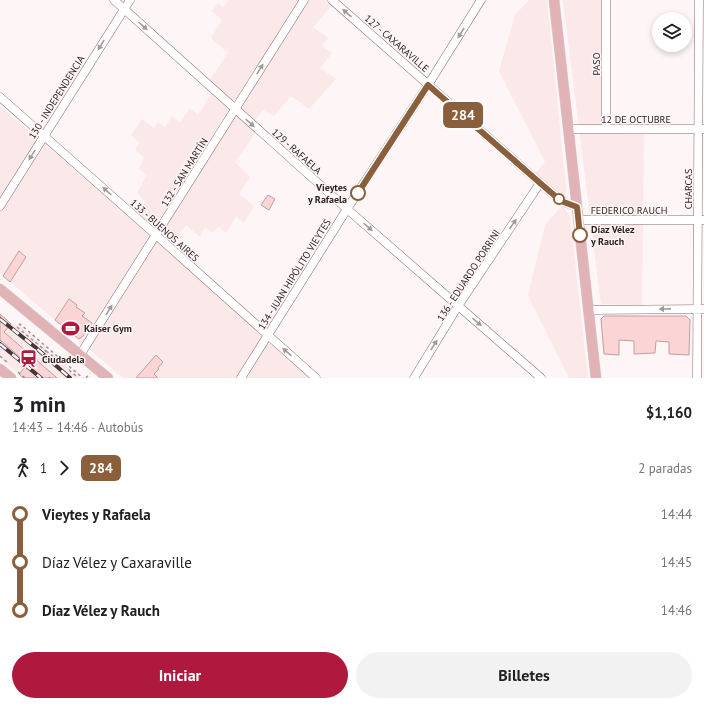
<!DOCTYPE html>
<html lang="es">
<head>
<meta charset="utf-8">
<style>
  body { margin:0; font-family:"PT Sans",sans-serif; background:#f2f2f2; color:#202124; height:100vh; display:flex; flex-direction:column; font-size:15px; white-space:nowrap }
  * { box-sizing:border-box; margin:0 }
  p { font-size:13px; color:#757577 }
  .icon { flex:none; width:22px; height:22px; fill:none; stroke:currentColor; stroke-width:2; stroke-linecap:round; stroke-linejoin:round }
  .map { position:relative; height:378px; overflow:hidden }
  .side { display:flex; flex-direction:column; background:#fff; flex:1 }
  .side>* { flex:none }
  .badge { padding:0 8px; border-radius:6px; font-size:14px; line-height:26px }
  .controls { position:absolute; left:652px; top:12px; display:grid; gap:8px }
  .controls a { display:grid; place-items:center; width:40px; height:40px; border-radius:50%; background:#fff; box-shadow:0 2px 6px #0003; font-size:20px }
  .map>.badge { position:absolute; translate:-50% -50%; box-shadow:0 0 0 2px #fff }
  .legs { display:flex; align-items:center; gap:6px; height:44px; padding:0 12px; font-size:13px }
  .legs p { margin-inline-start:auto }
  .overview { display:flex; align-items:center; justify-content:space-between; height:68px; padding:0 12px }
  h1 { font-size:22px; font-weight:700; line-height:30px }
  .primary-button { display:flex; gap:8px; margin-top:auto; padding:8px 12px }
  .primary-button a { flex:1; height:46px; border-radius:24px; background:#ae193d; color:#fff; font-size:16px; font-weight:700; line-height:46px; text-align:center }
  .primary-button a+a { background:#f2f2f2; color:#202124 }
  ul { padding:0 12px; list-style:none }
  li { display:flex; align-items:center; gap:14px; height:48px; font-size:15px }
  li i { display:grid; place-items:center; width:6px; height:100%; margin:0 5px; background:currentColor }
  li i::after { content:''; width:10px; height:10px; margin:-5px; border:3px solid; border-radius:50%; background:#fff }
  li p { margin-inline-start:auto }
  li:first-child i { background:linear-gradient(#0000 50%,currentColor 0) }
  li:last-child i { background:linear-gradient(currentColor 50%,#0000 0) }
  .map>svg:first-child { display:block }
  .built { fill:#fbe8e9 }
  .building { fill:#fbd4d6; stroke:#c29ea0 }
  .lines { fill:none; stroke-linecap:round; stroke-linejoin:round }
  .minor-casing { stroke:#8b6a6c; stroke-width:9 }
  .major-casing { stroke:#d5d2d2; stroke-width:11 }
  .path { stroke:#9f9596; stroke-width:1.5; stroke-dasharray:3 3; stroke-linecap:butt }
  .minor { stroke:#fff; stroke-width:8 }
  .major { stroke:#e1b3b6; stroke-width:10 }
  .rail-casing { stroke:#433637; stroke-width:4 }
  .rail { stroke:#fdf5f6; stroke-width:2.5; stroke-dasharray:8; stroke-linecap:butt }
  .oneway { fill:#a09a9a }
  .line-1-casing { stroke:#fff; stroke-width:9 }
  .line-1 { stroke:#8b5e3c; stroke-width:6 }
  .stop-1-dot { fill:#fff; stroke:#8b5e3c; stroke-width:2 }
  .labels { text-anchor:middle; stroke-width:3; stroke-linejoin:round; paint-order:stroke }
  .street-label { font-size:10px; fill:#2c1e1f; stroke:#fdf5f6 }
  .stop-label { font-size:10px; font-weight:bold; fill:#2c1e1f; stroke:#fdf5f6; text-anchor:end }
  .poi-label { font-size:10px; font-weight:bold; fill:#2c1e1f; stroke:#fdf5f6; text-anchor:start }
</style>
</head>
<body>
<div class="map">
<svg width="704" height="378" viewBox="0 0 704 378">
  <rect width="100%" height="100%" fill="#fdf5f6"/>
  <path class="built" d="M229,0H298L238,98L233,100L230,99L209,81L228,53L211,38L222,20L212,11L218,3L223,7Z
    M309,0H328L333,4L313,27L328,38L322,46L332,53L320,68L336,79L309,109L291,96L274,116L263,110L254,121L242,108L244,103Z
    M529,0H547L566,188L565,194L561,196L534,175L545,162L499,71L515,15Z
    M563,0H603L604,133L644,134L642,305L601,304Z
    M211,94L227,108V115L224,117L160,218L157,226H151L135,213L146,202L137,193L147,175L139,169L144,158L135,149L140,143L131,135L142,119L154,128L158,122L165,127L172,116L180,123L190,108L198,115Z
    M0,106L143,229L311,378H123L0,273Z
    M236,117H239L256,132L235,162L250,177L239,194L254,206L244,223L236,216L226,233L218,226L213,233L205,227L200,237L186,225L172,243L165,237L163,234L164,230L233,118Z
    M562,206L568,213L570,217L588,378H569L528,296L545,225Z
    M0,314L15,326L18,324L80,378H23L0,358Z"/>
  <path class="building" d="M268,195L275,199L269,210L261,205Z
    M19,251L26,257L10,282L3,276Z
    M69,299L77,305L76,307L85,313L82,316L92,323L83,336L79,339L55,320Z
    M0,314L11,324L4,332L57,378H23L19,374L28,364L0,340Z
    M604,316H686L690,320L689,355L669,354V342L656,341L655,353L634,354V341L619,340V355L604,354L601,319Z
    M156,355L163,362L158,368L159,369L154,374L158,378H136Z"/>
  <g class="lines">
    <defs>
      <path id="minor" d="M114,0L347,209L541,378
        M332,0L540,183L561,201L577,207
        M0,97L156,235L316,378
        M569,129H704
        M606,129V0
        M0,206L130,0
        M579,220H703
        M589,310L704,309
        M80,355L304,0
        M241,378L347,209L428,85L481,0
        M414,378L458,306L540,183
        M697,378L699,0"/>
      <path id="major" d="M554,0L596,378
        M0,289L80,355L108,378
        M0,369L11,378"/>
    </defs>
    <use href="#minor" class="minor-casing"/>
    <use href="#major" class="major-casing"/>
    <path class="path" d="M46,351L54,357L56,355
      M45,352L46,351L17,327L20,324L78,374
      M0,356L9,364
      M69,370L76,376L78,374L83,378
      M18,372L25,378
      M49,377L50,378
      M86,378L90,373"/>
    <use href="#minor" class="minor"/>
    <use href="#major" class="major"/>
    <defs>
      <path id="rail" d="M0,319L35,347L70,378
        M0,344L41,378"/>
    </defs>
    <use href="#rail" class="rail-casing"/>
    <use href="#rail" class="rail"/>
  </g>
  <defs><path id="oneway-solid" d="M-6-.8H1V-3.2L6.5 0L1 3.2V.8H-6Z"/></defs>
  <g class="oneway">
    <use href="#oneway-solid" transform="translate(347 13) rotate(-139)"/>
    <use href="#oneway-solid" transform="translate(143 26) rotate(42)"/>
    <use href="#oneway-solid" transform="translate(461 33) rotate(122)"/>
    <use href="#oneway-solid" transform="translate(101 45) rotate(122)"/>
    <use href="#oneway-solid" transform="translate(260 69) rotate(-58)"/>
    <use href="#oneway-solid" transform="translate(250 123) rotate(42)"/>
    <use href="#oneway-solid" transform="translate(32 155) rotate(122)"/>
    <use href="#oneway-solid" transform="translate(107 191) rotate(-138)"/>
    <use href="#oneway-solid" transform="translate(513 224) rotate(-56)"/>
    <use href="#oneway-solid" transform="translate(368 227) rotate(41)"/>
    <use href="#oneway-solid" transform="translate(665 309) rotate(179)"/>
    <use href="#oneway-solid" transform="translate(109 310) rotate(-58)"/>
    <use href="#oneway-solid" transform="translate(477 322) rotate(41)"/>
    <use href="#oneway-solid" transform="translate(434 345) rotate(-58)"/>
    <use href="#oneway-solid" transform="translate(287 352) rotate(-139)"/>
  </g>
  <g class="lines">
    <defs>
      <path id="line-1" d="M358,193L428,85L540,183L561,201L577,207L580,235"/>
    </defs>
    <use href="#line-1" class="line-1-casing"/>
    <use href="#line-1" class="line-1"/>
  </g>
  <defs>
    <symbol id="stadium-bare" viewBox="-9 -9 18 18"><path d="M0-5a6.5 5 0 1 0 0 10a6.5 5 0 1 0 0-10ZM-3.5-1.8h7v3.6h-7Z" fill="#ae193d" stroke="#fdf5f6" stroke-width="2.5" paint-order="stroke"/></symbol>
    <symbol id="station-bare" viewBox="-9 -9 18 18"><path d="M-3-6H3Q5-6 5-4V2Q5 4 3 4L4.5 6H3L1.5 4h-3L-3 6H-4.5L-3 4Q-5 4-5 2V-4Q-5-6-3-6ZM-3.5-4v3h7v-3ZM-3.5 1v1.5H-2V1ZM2 1v1.5H3.5V1Z" fill="#ae193d" stroke="#fdf5f6" stroke-width="2.5" paint-order="stroke"/></symbol>
  </defs>
  <g fill-rule="evenodd">
    <use href="#stadium-bare" x="58" y="316" width="25" height="25"/>
    <use href="#station-bare" x="16" y="346" width="25" height="25"/>
  </g>
  <g class="stop-1-dot">
    <circle cx="358" cy="193" r="7"/>
    <circle cx="559" cy="199" r="5"/>
    <circle cx="580" cy="235" r="7"/>
  </g>
  <g class="labels">
    <g class="street-label">
      <text transform="translate(397 43) rotate(41)" y="4">127 - CAXARAVILLE</text>
      <text transform="translate(596 64) rotate(-90)" y="4">PASO</text>
      <text transform="translate(56 97) rotate(-58)" y="4">130 - INDEPENDENCIA</text>
      <text x="636" y="123">12 DE OCTUBRE</text>
      <text transform="translate(297 151) rotate(42)" y="4">129 - RAFAELA</text>
      <text transform="translate(184 172) rotate(-58)" y="4">132 - SAN MARTÍN</text>
      <text transform="translate(688 189) rotate(-90)" y="4">CHARCAS</text>
      <text x="629" y="214">FEDERICO RAUCH</text>
      <text transform="translate(165 230) rotate(42)" y="4">133 - BUENOS AIRES</text>
      <text transform="translate(294 274) rotate(-58)" y="4">134 - JUAN HIPÓLITO VIEYTES</text>
      <text transform="translate(468 275) rotate(-57)" y="4">136 - EDUARDO PORRINI</text>
    </g>
    <g class="stop-label">
      <text x="347" y="191">Vieytes<tspan x="347" dy="12">y Rafaela</tspan></text>
      <text x="591" y="233" text-anchor="start">Díaz Vélez<tspan x="591" dy="12">y Rauch</tspan></text>
    </g>
    <g class="poi-label">
      <text x="84" y="332">Kaiser Gym</text>
      <text x="42" y="363">Ciudadela</text>
    </g>
  </g>
</svg>
<div class="controls">
<a><svg class="icon" aria-label="layers" viewBox="0 0 24 24"><path d="M12 4l9 5-9 5-9-5zM3 14l9 5 9-5"/></svg></a>
</div>
<b class="badge" style="left:463px;top:115px;background:#8b5e3c;color:#fff">284</b>
</div>
<section class="side">
<div class="overview"><div><h1>3 min</h1><p>14:43 – 14:46 · Autobús</p></div><b>$1,160</b></div>
<div class="legs"><svg class="icon" aria-label="walk" viewBox="0 0 24 24"><circle cx="13" cy="4" r="2"/><path d="M13 8l-2 6 4 7M11 14l-3 7M7 12l3-4h3l4 4"/></svg>1<svg class="icon" aria-label="forward" viewBox="0 0 24 24"><path d="M9 5l7 7-7 7"/></svg><b class="badge" style="background:#8b5e3c;color:#fff">284</b><p>2 paradas</p></div>
<ul>
<li><i style="color:#8b5e3c"></i><b>Vieytes y Rafaela</b><p>14:44</p></li>
<li><i style="color:#8b5e3c"></i><span>Díaz Vélez y Caxaraville</span><p>14:45</p></li>
<li><i style="color:#8b5e3c"></i><b>Díaz Vélez y Rauch</b><p>14:46</p></li>
</ul>
<div class="primary-button"><a>Iniciar</a><a>Billetes</a></div>
</section>
</body>
</html>
